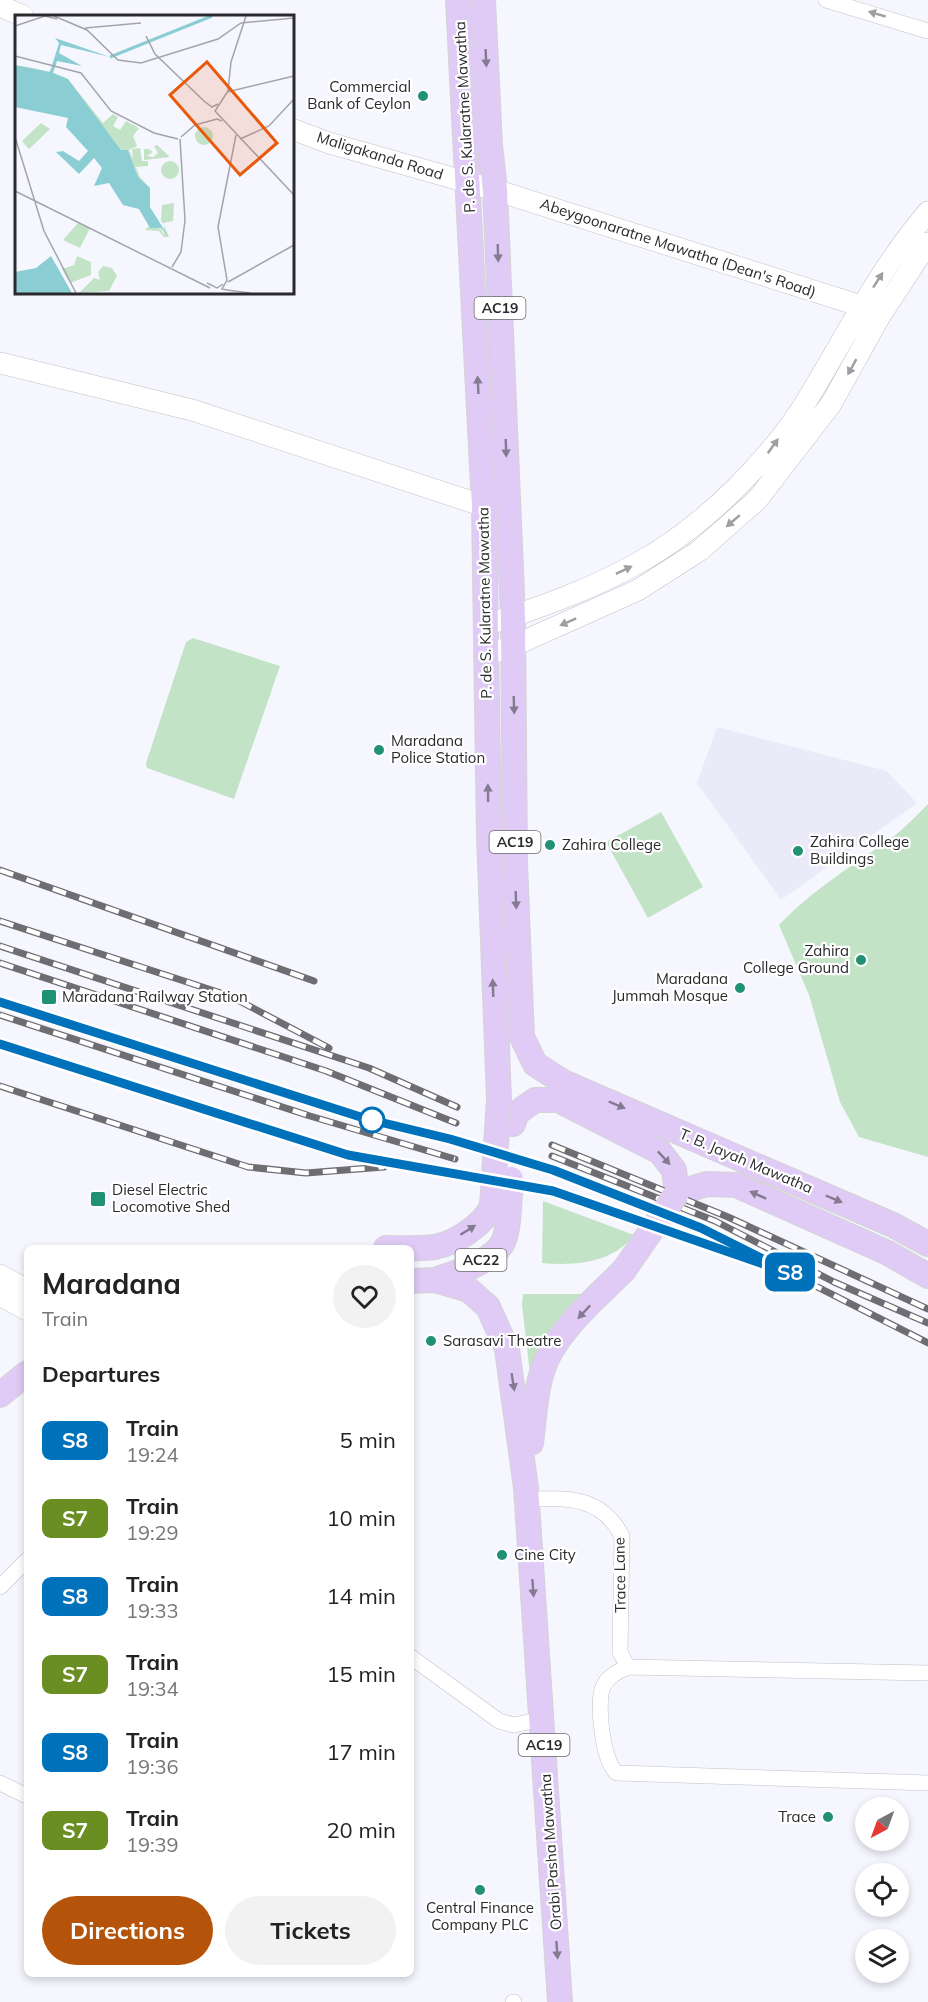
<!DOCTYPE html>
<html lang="en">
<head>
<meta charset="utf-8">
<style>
  body { margin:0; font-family:Mulish,sans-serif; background:#f2f2f2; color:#222; height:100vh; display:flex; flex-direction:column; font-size:22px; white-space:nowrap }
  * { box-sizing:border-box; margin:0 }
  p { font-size:20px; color:#767676 }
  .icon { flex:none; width:33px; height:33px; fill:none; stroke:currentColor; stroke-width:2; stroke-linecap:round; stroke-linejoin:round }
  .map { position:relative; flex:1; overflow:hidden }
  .side { position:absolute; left:24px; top:1245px; width:390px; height:732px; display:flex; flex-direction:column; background:#fff; border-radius:9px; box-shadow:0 3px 9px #0003 }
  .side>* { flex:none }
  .badge { padding:0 12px; border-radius:9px; font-size:21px; line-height:39px }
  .needle { width:39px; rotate:221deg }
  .fabs { position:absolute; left:855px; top:1797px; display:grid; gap:12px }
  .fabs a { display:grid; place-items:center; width:54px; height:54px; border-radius:50%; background:#fff; box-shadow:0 3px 9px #0003; font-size:30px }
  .map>.badge { position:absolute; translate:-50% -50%; box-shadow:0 0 0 3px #fff }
  h2 { padding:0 18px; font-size:22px; line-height:54px }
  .round { display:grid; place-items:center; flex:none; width:63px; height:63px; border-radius:32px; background:#f2f2f2 }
  .headline { display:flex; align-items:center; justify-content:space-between; height:102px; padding:0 18px }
  h1 { font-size:28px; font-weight:700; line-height:45px }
  .cta { display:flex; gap:12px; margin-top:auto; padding:12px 18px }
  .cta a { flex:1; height:69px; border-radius:36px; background:#b45309; color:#fff; font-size:24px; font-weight:700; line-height:69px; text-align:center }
  .cta a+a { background:#f2f2f2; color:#222 }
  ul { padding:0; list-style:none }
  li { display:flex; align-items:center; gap:18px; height:78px; padding:0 18px }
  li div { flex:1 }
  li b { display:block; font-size:22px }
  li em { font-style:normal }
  li .badge { min-width:66px; font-weight:700; text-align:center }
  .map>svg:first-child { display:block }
  .built { fill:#ebeaf9 }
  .green { fill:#c3e3c6 }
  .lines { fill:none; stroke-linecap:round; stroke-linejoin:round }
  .street-casing { stroke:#c0c0ca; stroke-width:16 }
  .secondary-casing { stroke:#c0c0ca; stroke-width:22 }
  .primary-casing { stroke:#d4d4d5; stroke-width:26 }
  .street { stroke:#fff; stroke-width:15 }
  .secondary { stroke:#fff; stroke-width:21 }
  .primary { stroke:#dfcbf5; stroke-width:24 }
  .rail-casing { stroke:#6d6d72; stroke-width:7 }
  .rail { stroke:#fff; stroke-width:4.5; stroke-dasharray:14; stroke-linecap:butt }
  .primary-bridge-casing { stroke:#d4d4d5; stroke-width:26; stroke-linecap:butt }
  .primary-bridge { stroke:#dfcbf5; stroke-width:24 }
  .oneway { fill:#9f9fa1 }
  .oneway2 { fill:#847a92 }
  .line-casing { stroke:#fff; stroke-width:14 }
  .line { stroke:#0072bc; stroke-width:9 }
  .poi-dot { fill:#209173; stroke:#fff; stroke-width:2 }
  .stop-dot { fill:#fff; stroke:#0072bc; stroke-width:3 }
  .labels { text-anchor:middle; stroke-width:4.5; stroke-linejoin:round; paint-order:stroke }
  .shield { fill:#fff; stroke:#6a6a6d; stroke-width:1.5 }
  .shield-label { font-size:14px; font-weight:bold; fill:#2a2a2e }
  .poi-label { font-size:15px; fill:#2a2a2e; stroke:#fff; text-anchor:start }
  .street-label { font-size:15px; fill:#2a2a2e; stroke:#fff }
  .inset-river { fill:none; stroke:#8aced4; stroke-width:3 }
  .inset-road { fill:none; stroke:#a4a4ab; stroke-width:1.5 }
  .view { fill:#e8590c; fill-opacity:0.15; stroke:#e8590c; stroke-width:3 }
  .inset-edge { fill:none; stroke:#2a2a2e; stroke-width:3 }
</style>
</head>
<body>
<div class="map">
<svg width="928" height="2002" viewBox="0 0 928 2002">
  <rect width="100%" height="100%" fill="#f6f6ff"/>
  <path class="built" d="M717,727L887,771L917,803L781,900L697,783Z"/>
  <path class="green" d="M193,638L280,666L234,799L147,768L146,763L186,642Z
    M928,804V1157L859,1137L840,1102L809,995L779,925C813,889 854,865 894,836C906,827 917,815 928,804Z
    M661,812L703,887L648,918L606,842Z
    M543,1201L634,1235C613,1263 575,1266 542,1263Z
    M523,1294H587L531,1382L522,1305Z"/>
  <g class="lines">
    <defs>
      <path id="street" d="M826,0L928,31
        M527,1499C568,1498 601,1496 622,1536L620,1652L628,1667
        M0,1587L27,1560
        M411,1657L499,1721L514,1725L542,1719
        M928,1673L628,1667C618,1671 607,1677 603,1687C596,1702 603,1764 617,1773L928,1783
        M0,1783L27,1796
        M513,2002H514"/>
      <path id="secondary" d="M0,6L23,16
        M292,129L329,143L495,190L861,306
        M0,363L192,410L484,506
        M486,625C538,608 590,590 638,563C705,526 773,458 812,392C849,330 881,267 928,212
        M486,655L513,646L638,590L699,551L757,500L831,404L880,316L928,243
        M0,1275L27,1290
        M0,1295L27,1310"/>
      <path id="primary" d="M458,0L484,506L489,836L499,1099
        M483,0L490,145L495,190L513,617L515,863L522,1037L535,1064L563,1082L893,1225L928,1244
        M513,1124L517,1113L535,1100H558L660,1152L674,1170L677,1193L707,1184L736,1185L888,1253L928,1276
        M386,1248C402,1248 419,1249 435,1247C456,1243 483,1225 492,1206
        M435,1280C454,1274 496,1261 504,1240C506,1235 507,1228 508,1222
        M411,1281L435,1280L469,1290L488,1307L507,1349L526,1488L560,2002
        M0,1395L27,1373
        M531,1443C535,1414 535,1380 550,1353C567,1322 599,1295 624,1270"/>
    </defs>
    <use href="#street" class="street-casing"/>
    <use href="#secondary" class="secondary-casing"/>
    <use href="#primary" class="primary-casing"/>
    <use href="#street" class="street"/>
    <use href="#secondary" class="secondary"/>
    <use href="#primary" class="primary"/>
    <defs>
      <path id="rail" d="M0,870L314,981
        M0,921L230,996L329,1048
        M0,946L369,1068L457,1107
        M0,963L326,1071L456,1123
        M0,1002L367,1119L450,1139
        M0,1015L310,1116L455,1159
        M0,1044L348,1155L511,1182
        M0,1086L248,1167L306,1173L384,1167
        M552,1145L728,1217L928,1309
        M552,1156L715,1221L834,1282L928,1323
        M553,1170L701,1228L928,1343
        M529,1185L534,1186
        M553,1191L741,1256"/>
    </defs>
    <use href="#rail" class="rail-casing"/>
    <use href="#rail" class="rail"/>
    <defs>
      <path id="primary-bridge" d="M492,1206L499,1099
        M508,1222L511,1179
        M624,1270L677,1193"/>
    </defs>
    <use href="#primary-bridge" class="primary-bridge-casing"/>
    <use href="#primary-bridge" class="primary-bridge"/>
  </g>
  <defs><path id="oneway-solid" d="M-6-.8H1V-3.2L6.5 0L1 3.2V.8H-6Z" transform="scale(1.5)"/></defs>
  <g class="oneway">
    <use href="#oneway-solid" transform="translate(877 14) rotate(-164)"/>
    <use href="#oneway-solid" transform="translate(878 280) rotate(-57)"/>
    <use href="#oneway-solid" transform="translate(852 367) rotate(119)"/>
    <use href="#oneway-solid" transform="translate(773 446) rotate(-54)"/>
    <use href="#oneway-solid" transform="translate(733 521) rotate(139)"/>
    <use href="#oneway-solid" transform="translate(624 570) rotate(-26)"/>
    <use href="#oneway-solid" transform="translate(568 622) rotate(156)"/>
  </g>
  <g class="oneway2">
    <use href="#oneway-solid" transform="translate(486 58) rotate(87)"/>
    <use href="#oneway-solid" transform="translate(498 253) rotate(88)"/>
    <use href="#oneway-solid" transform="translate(478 385) rotate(-93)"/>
    <use href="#oneway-solid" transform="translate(506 448) rotate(88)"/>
    <use href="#oneway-solid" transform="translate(514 705) rotate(88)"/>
    <use href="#oneway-solid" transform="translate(488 793) rotate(-91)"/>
    <use href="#oneway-solid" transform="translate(516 900) rotate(88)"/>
    <use href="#oneway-solid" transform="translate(493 988) rotate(-92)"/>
    <use href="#oneway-solid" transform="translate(617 1105) rotate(23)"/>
    <use href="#oneway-solid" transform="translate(664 1158) rotate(47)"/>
    <use href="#oneway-solid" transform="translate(758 1195) rotate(-156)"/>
    <use href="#oneway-solid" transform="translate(834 1199) rotate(23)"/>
    <use href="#oneway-solid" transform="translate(468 1230) rotate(-32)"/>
    <use href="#oneway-solid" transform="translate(584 1312) rotate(133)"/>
    <use href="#oneway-solid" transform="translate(513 1382) rotate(81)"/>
    <use href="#oneway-solid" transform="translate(533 1588) rotate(86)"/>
    <use href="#oneway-solid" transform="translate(557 1950) rotate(86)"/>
  </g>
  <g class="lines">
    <defs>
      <path id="line" d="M0,1002L367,1119L450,1139L553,1170L701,1228L795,1275L553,1191L348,1155L0,1044"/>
    </defs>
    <use href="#line" class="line-casing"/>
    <use href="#line" class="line"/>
  </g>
  <g class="poi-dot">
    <circle cx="423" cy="96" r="6"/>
    <circle cx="379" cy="750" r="6"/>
    <circle cx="550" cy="845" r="6"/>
    <circle cx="798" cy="851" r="6"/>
    <circle cx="861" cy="960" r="6"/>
    <circle cx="740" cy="988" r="6"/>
    <rect x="41" y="989" width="16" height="16" rx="3"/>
    <rect x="90" y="1191" width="16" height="16" rx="3"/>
    <circle cx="431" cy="1341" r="6"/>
    <circle cx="502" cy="1555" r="6"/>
    <circle cx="828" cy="1817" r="6"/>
    <circle cx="480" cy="1890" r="6"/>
  </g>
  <circle class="stop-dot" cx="372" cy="1120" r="12"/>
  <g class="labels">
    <g class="shield">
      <rect x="474.5" y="297" width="51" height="22" rx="4.5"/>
      <rect x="489.5" y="831" width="51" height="22" rx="4.5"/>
      <rect x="455.5" y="1249" width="51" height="22" rx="4.5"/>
      <rect x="518.5" y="1734" width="51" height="22" rx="4.5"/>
    </g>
    <g class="shield-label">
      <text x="500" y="313">AC19</text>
      <text x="515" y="847">AC19</text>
      <text x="481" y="1265">AC22</text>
      <text x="544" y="1750">AC19</text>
    </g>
    <g class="poi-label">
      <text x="411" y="92" text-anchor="end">Commercial<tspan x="411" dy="17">Bank of Ceylon</tspan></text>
      <text x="391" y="746">Maradana<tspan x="391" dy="17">Police Station</tspan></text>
      <text x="810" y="847">Zahira College<tspan x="810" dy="17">Buildings</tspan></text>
      <text x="562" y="850">Zahira College</text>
      <text x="849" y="956" text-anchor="end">Zahira<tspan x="849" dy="17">College Ground</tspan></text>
      <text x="728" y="984" text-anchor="end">Maradana<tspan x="728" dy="17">Jummah Mosque</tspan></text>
      <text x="62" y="1002">Maradana Railway Station</text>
      <text x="112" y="1195">Diesel Electric<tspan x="112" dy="17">Locomotive Shed</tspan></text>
      <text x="443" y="1346">Sarasavi Theatre</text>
      <text x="514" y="1560">Cine City</text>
      <text x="816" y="1822" text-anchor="end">Trace</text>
      <text x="480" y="1913" text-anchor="middle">Central Finance<tspan x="480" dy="17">Company PLC</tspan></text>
    </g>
    <g class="street-label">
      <text transform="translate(465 117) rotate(-93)" y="5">P. de S. Kularatne Mawatha</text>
      <text transform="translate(380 156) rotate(17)" y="5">Maligakanda Road</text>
      <text transform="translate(678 248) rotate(18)" y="5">Abeygoonaratne Mawatha (Dean's Road)</text>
      <text transform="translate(485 603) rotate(-91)" y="5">P. de S. Kularatne Mawatha</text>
      <text transform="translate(746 1161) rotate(23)" y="5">T. B. Jayah Mawatha</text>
      <text transform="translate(620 1575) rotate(-91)" y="5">Trace Lane</text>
      <text transform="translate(551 1852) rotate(-94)" y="5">Orabi Pasha Mawatha</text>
    </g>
  </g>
  <g transform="translate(15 15)">
    <rect width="279" height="279" fill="#f6f6ff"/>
    <path d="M0,50L18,53L34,57L37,53L36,57L53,64L88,108L98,99L103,102L98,111L105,115L111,106L124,113L118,121L122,131L114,135L118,144L117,134L125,133L127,146H133V151L121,152L119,148L125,162L135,173V192L146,206L147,190L159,188L158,206L148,208L154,222H149L144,216L130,215L134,211L146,214L149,220V210L135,192V173L123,162L113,135H106L53,64ZM26,108L35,114L14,134L7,126ZM180 121a9 9 0 1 1 18 0a9 9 0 1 1-18 0ZM142,130L155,142L129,145V134H134L138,137L132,141L138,142L143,138L139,131ZM146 155a9 9 0 1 1 18 0a9 9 0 1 1-18 0ZM63,208L75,213L65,233L48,225ZM62,241L76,247V260L55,268L47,254L59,250ZM88,251L97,253L102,261L94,276L64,278L79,263L85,265L83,257Z" fill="#c3e3c6"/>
    <path d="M40,23L95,42L46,30L44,38L67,51L42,46L38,58L53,64L106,135H113L123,162L135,173V192L153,221L146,213H135L124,194L108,190L94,168L79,171L87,153L79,143L64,159L41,137L48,136L64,146L73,136L51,112L53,103L0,92V50L35,57L44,28ZM36,241L57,278H0V257L21,253Z" fill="#8aced4"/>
    <path class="inset-river" d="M95,42L197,1"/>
    <path class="inset-road" d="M39,1L72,15L103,45L126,48L203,24L226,8L279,3M231,1L216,47L213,76L200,96L279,180M0,11L30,1L42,4M70,13L126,8M131,21L140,39L189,86L197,92L203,89M0,41L66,58L96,96L139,118L163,124M212,77L279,61M0,122L29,216L61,278M166,122L180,110L202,104L207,106M225,124L254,111L279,84M0,176L195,273M157,252L166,237L170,205L165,124M213,267L279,230M192,268L202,273L208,269M212,275L207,274L212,265L203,212L221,120M212,275L235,278"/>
    <path class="view" d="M192,47L262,128L225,160L155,80Z"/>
    <rect width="279" height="279" class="inset-edge"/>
  </g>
</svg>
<div class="fabs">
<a><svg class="needle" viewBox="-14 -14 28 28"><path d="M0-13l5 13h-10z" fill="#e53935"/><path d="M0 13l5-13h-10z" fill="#767676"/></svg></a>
<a><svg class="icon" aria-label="locate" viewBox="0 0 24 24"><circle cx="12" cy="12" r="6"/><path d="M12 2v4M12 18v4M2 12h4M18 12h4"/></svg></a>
<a><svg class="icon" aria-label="layers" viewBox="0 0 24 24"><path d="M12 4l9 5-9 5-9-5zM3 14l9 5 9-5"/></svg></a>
</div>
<b class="badge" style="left:790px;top:1272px;background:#0072bc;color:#fff">S8</b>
<section class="side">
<div class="headline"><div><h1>Maradana</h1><p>Train</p></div><a class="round"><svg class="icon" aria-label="heart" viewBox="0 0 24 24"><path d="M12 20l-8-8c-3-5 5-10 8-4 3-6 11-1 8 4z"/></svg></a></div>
<h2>Departures</h2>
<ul>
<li><span class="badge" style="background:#0072bc;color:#fff">S8</span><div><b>Train</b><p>19:24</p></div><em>5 min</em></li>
<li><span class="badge" style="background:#6b8e23;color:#fff">S7</span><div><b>Train</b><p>19:29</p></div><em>10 min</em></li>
<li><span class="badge" style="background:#0072bc;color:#fff">S8</span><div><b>Train</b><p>19:33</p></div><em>14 min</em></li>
<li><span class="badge" style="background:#6b8e23;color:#fff">S7</span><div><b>Train</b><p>19:34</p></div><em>15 min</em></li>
<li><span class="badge" style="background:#0072bc;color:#fff">S8</span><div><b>Train</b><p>19:36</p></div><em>17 min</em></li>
<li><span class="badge" style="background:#6b8e23;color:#fff">S7</span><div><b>Train</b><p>19:39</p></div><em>20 min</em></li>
</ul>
<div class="cta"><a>Directions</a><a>Tickets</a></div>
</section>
</div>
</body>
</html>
